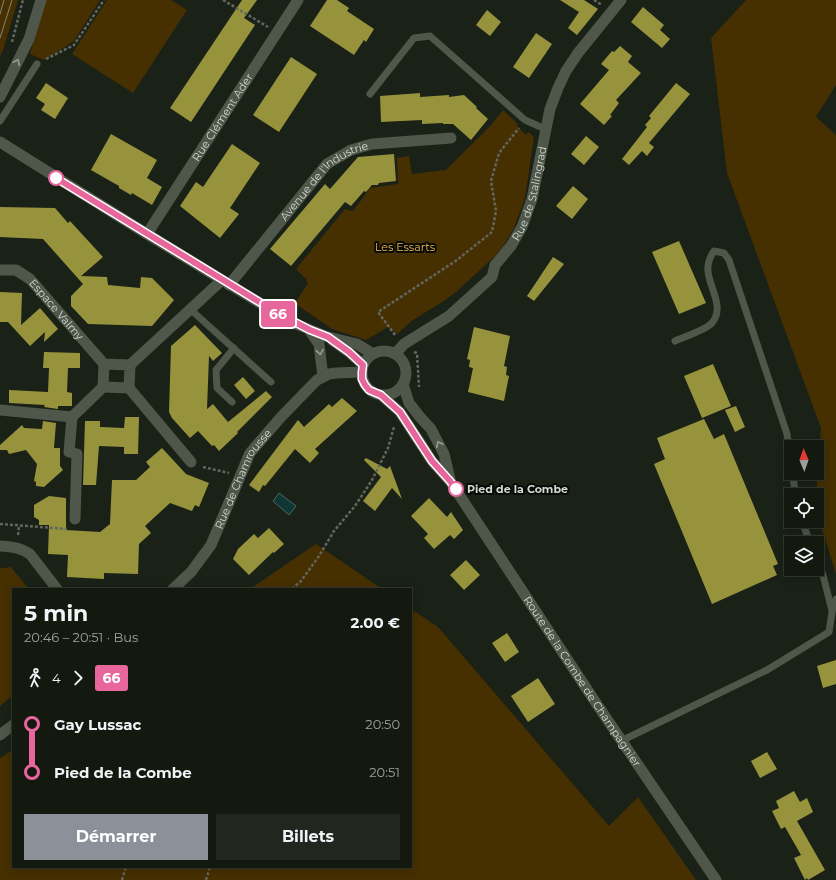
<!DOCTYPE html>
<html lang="fr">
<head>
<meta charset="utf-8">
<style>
  body { margin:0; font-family:Montserrat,sans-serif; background:#21261e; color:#f1f3f6; height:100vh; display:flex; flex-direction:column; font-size:15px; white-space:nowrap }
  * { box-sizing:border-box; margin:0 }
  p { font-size:13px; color:#9da09f }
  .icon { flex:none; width:22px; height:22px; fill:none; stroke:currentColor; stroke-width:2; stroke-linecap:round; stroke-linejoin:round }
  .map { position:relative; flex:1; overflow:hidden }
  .panel { position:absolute; left:12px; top:588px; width:400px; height:280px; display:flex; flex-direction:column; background:#141910; border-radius:0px; box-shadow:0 2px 10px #0003,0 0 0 1px #333830 }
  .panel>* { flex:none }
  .badge { padding:0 8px; border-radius:3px; font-size:14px; line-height:26px }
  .needle { width:26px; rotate:358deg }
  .fabs { position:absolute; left:784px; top:440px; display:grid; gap:8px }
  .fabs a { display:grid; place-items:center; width:40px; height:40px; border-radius:0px; background:#141910; box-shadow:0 2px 10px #0003,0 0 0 1px #333830; font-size:20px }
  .map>.badge { position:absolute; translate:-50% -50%; box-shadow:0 0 0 2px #fff }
  .legs { display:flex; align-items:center; gap:6px; height:44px; padding:0 12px; font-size:13px }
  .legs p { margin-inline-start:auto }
  .summary { display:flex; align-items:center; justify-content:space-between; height:68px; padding:0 12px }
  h1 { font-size:22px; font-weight:700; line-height:30px }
  .button { display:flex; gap:8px; margin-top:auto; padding:8px 12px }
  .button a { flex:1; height:46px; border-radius:0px; background:#8c9099; color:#fff; font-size:16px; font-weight:700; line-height:46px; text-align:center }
  .button a+a { background:#21261e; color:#f1f3f6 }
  ul { padding:0 12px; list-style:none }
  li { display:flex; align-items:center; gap:14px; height:48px; font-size:15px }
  li i { display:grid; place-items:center; width:6px; height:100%; margin:0 5px; background:currentColor }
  li i::after { content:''; width:10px; height:10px; margin:-5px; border:3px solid; border-radius:50%; background:#141910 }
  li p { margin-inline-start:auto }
  li:first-child i { background:linear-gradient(#0000 50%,currentColor 0) }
  li:last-child i { background:linear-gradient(currentColor 50%,#0000 0) }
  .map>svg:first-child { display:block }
  .green { fill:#462f00 }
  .water { fill:#103735; stroke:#4b6864 }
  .building { fill:#97933d }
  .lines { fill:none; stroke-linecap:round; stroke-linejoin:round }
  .path { stroke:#61675e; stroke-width:2.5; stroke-dasharray:3 2; stroke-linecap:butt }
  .service { stroke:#4e574a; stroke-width:7 }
  .minor { stroke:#4e574a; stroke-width:11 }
  .tertiary { stroke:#4e574a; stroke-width:11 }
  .tram { stroke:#80867d; stroke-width:1 }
  .oneway { stroke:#989e95 }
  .line-1-casing { stroke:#fff; stroke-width:9 }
  .line-1 { stroke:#e7679c; stroke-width:6 }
  .stop-1-dot { fill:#fff; stroke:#e7679c; stroke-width:2 }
  .labels { text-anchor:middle; stroke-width:4; stroke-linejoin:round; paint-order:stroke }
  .street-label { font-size:11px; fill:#d4d9d2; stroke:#070a06 }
  .park-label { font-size:11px; fill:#f6ba51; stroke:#070a06 }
  .stop-label { font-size:11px; font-weight:bold; fill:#d4d9d2; stroke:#070a06; text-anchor:start }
</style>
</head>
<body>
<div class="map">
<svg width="836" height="880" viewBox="0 0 836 880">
  <rect width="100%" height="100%" fill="#1a2116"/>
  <path class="green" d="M0,0H18L3,50L0,56Z
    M46,0H100L74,41L44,60L30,54Z
    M107,0H171L187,10L133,93L72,54Z
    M746,0H836V85L816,117L836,135V574L817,513L816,495L821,428L727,173L711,38Z
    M503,110L518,124L517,126L526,135L529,132L534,137L525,198L514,228L504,245L494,257L456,292L444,301L413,320L397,334L388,327L366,340L332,329L300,307L294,305L308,283L306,281L307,280L296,269L345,209L353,211L370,188L398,184L397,158L409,156L412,174L446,170L491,125Z
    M316,544L382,589H250Z
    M10,566L29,589H13V695L0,706V568H7Z
    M411,609L438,627L609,826L638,797L696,880H0V758L13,750V867H411Z"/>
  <path class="water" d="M279,493L296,506L289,515L273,501Z"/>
  <path class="building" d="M242,0H257L244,18L255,25L191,122L170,108Z
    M327,0H337L349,8L347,11L374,29L366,42L364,40L354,55L310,26Z
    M560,0H584L598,9L577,35L568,28L579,12Z
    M643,7L664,25L660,30L670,39L662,48L631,22Z
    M487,10L501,22L490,36L476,25Z
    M536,33L552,44L529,78L513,67Z
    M620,46L632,56L628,62L641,73L616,100L619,103L610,115L612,116L604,125L580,104L609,70L601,64L612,51L614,52Z
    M291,57L317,74L279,132L253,115Z
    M46,83L68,98L55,119L41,110L45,104L36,98Z
    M676,83L690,94L649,143L654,147L647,156L642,151L629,165L622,159L647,127L645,125L651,118L649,116Z
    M420,93V97L449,95V97L464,95L477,107L476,108L488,119L471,140L453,124H443V123L422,124V120L381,122L380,96Z
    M111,134L157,160L147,178L162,187L152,205L132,193L131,195L119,188V186L91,170Z
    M586,136L599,147L584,165L571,154Z
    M232,144L260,163L230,208L239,214L220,238L180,206L196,182L203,187Z
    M394,154L396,181L379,183L378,185H372L366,192L364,191L351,206L345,202L291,266L270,249L325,184L330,189L358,157Z
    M573,186L588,199L572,219L556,206Z
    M0,207L55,208L68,223L70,221L103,257L81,276L107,277L108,285L140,288L141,277L152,278L174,300L152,326L88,324L71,306V296L83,284L43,239L0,237Z
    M679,241L706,303L679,314L652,252Z
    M553,257L564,264L534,301L527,296Z
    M0,292L22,293L21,325L40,308L58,329L44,342L45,332L30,346L8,322H0Z
    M195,325L222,353L213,361L209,356L207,409L213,404L228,422L266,391L272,397L237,432L238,433L219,451L214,445L212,446L198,431L190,438L172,418L169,412L171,346Z
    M474,327L510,336L504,366L507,367L506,375L509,376L504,401L468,392L473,368L469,367L470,360L467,359Z
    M44,352L80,353V368H68L67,392L72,393V406H58V409L44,407L45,405L9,403V390L48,392L49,368H43Z
    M713,364L731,406L702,418L684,376Z
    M243,377L255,391L246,399L234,385Z
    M342,398L357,411L315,449L319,453L310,463L295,449L265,486L263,485L259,492L249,485L298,420L304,427L329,404L332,407Z
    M736,406L745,427L735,432L725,410Z
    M125,417H139L138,454H124V447L99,446L96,485H83L85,421H100V427L124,428Z
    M704,419L714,439L724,434L778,564L773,566L777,575L712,604L654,464L665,459L657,438Z
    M43,421L56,423L54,448H60V466L63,470L44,487L36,486V482L34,481L37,464L26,450L9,454L7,450H0V445L22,425L24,428L42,429Z
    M162,448L186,474L209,483L199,507L195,505L192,511L170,503L145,526L151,533L139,544L138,574L104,573V579L67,577L68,555L48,554L49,525H39V520L34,517V505L49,496L66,498V530L100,532L110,524L112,480H136L150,467L146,462Z
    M366,458L387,469L390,466L402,499L392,488L375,511L363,501L381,477L364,460Z
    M429,498L447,517L451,512L463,530L454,539L450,535L434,549L424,538L428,534L411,516Z
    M269,528L284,544L274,553L273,552L249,575L233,559L238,549L254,534L258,538Z
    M466,560L480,575L464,590L450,575Z
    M507,633L519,652L505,662L492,643Z
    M836,660V684L823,688L817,666Z
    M538,678L555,704L528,722L511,696Z
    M767,752L777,769L760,778L751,761Z
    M794,791L800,802L807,798L813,812L797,821L825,870L808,880L807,878L805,880L794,858L801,855L785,827L781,829L772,811L779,808L776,801Z"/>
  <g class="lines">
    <path class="path" d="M223,0L268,27
      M594,0L602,5
      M12,42L23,0
      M46,59L74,45L104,0
      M395,335L378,312L457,260L492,232L496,211L491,181L499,153L519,128
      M414,352L417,353L419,387
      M203,467L229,473
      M0,524L67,529
      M18,535L19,526
      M292,589L301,581L319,556L334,531L355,506L372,480L388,448L394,427
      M122,880L126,867
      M206,880L210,867"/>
    <path class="service" d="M370,94L414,38L430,36L525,120L545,129
      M0,121L37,64
      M191,310L271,382
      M675,341C684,337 705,330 711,324C726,308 709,288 708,271C707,263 710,257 714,251L724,253L729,260L787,434L791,464
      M232,402L217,388L216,370L234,348
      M792,473L796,495
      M802,521L810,543
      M817,560L823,575L832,611
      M621,741L767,670L829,632L832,612L836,599"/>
    <g class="minor">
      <path d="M0,97L29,39L41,0"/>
      <path id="s1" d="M147,234L298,0"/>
      <path id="s2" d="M0,270H16L30,279L104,364L103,387L129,388L130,365L104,364"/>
      <path id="s3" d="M229,285L327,164L351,150L372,144L451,138"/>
      <path d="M310,331L319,344L323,377"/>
      <path d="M130,365L222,280"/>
      <path d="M129,388L191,462"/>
      <path d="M0,410L72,417L69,452L77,454L75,519"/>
      <path d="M72,417L103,387"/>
      <path d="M0,546C11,547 20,547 30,554L57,589"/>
      <path id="s4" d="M173,589L191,572L211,545L250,453L281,417L317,380L329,374L336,373L362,372"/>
      <path d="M0,735L13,725"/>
    </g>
    <g class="tertiary">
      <path d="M0,142L147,234L291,322L328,337L357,344L373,354"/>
      <path d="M333,341L349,352L363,365"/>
      <circle cx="384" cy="373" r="22"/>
      <path id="s5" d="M395,354L404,344L449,316L492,277L495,265L511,246L522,227L532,199L550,109L558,88L566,71L578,53L621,0"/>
      <path d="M403,384L409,403L420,417L431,429L444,454L450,479"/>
      <path id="s6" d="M381,395L400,412L432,461L450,481L594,700L716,880"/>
    </g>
    <path class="tram" d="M0,14L4,0
      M0,38L12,0"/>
  </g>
  <defs><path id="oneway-chevron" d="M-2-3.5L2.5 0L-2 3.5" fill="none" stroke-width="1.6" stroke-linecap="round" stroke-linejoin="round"/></defs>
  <g class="oneway">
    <use href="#oneway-chevron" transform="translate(17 62) rotate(-64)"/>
    <use href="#oneway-chevron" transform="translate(320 352) rotate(81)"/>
    <use href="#oneway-chevron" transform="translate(439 444) rotate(-116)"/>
  </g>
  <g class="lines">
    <defs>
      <path id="line-1" d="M56,178L279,314L310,330L328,337L349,352L363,365L362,372V379L365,385L369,390L381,395L400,412L432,461L450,481L456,489"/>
    </defs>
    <use href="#line-1" class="line-1-casing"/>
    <use href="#line-1" class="line-1"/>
  </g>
  <g class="stop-1-dot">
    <circle cx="56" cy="178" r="7"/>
    <circle cx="456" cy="489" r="7"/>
  </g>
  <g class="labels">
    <g class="street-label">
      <text dy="4" stroke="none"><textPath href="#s1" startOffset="139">Rue Clément Ader</textPath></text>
      <text dy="4" stroke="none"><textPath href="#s3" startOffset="143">Avenue de l'Industrie</textPath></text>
      <text dy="4" stroke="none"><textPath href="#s5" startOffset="218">Rue de Stalingrad</textPath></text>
      <text dy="4" stroke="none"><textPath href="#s2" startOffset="73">Espace Valmy</textPath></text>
      <text dy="4" stroke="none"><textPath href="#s4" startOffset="132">Rue de Chamrousse</textPath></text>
      <text dy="4" stroke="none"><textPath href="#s6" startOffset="351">Route de la Combe de Champagnier</textPath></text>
    </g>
    <g class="park-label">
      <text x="405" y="251">Les Essarts</text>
    </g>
    <g class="stop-label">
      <text x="467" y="493">Pied de la Combe</text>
    </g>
  </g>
</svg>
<div class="fabs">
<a><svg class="needle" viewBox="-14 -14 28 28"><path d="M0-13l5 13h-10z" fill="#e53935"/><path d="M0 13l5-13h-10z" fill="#9da09f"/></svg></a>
<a><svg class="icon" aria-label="locate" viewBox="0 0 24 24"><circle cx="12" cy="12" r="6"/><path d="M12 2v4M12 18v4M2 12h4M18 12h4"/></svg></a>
<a><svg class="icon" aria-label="layers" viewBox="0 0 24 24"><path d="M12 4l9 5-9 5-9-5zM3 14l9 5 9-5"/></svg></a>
</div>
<b class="badge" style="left:278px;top:314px;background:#e7679c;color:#fff">66</b>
<section class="panel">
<div class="summary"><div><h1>5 min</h1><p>20:46 – 20:51 · Bus</p></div><b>2.00 €</b></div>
<div class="legs"><svg class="icon" aria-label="walk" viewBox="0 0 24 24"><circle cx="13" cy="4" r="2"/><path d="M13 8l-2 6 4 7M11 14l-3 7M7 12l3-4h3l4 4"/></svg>4<svg class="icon" aria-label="forward" viewBox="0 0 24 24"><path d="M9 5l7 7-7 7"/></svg><b class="badge" style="background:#e7679c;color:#fff">66</b></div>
<ul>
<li><i style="color:#e7679c"></i><b>Gay Lussac</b><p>20:50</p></li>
<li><i style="color:#e7679c"></i><b>Pied de la Combe</b><p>20:51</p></li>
</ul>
<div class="button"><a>Démarrer</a><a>Billets</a></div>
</section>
</div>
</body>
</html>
